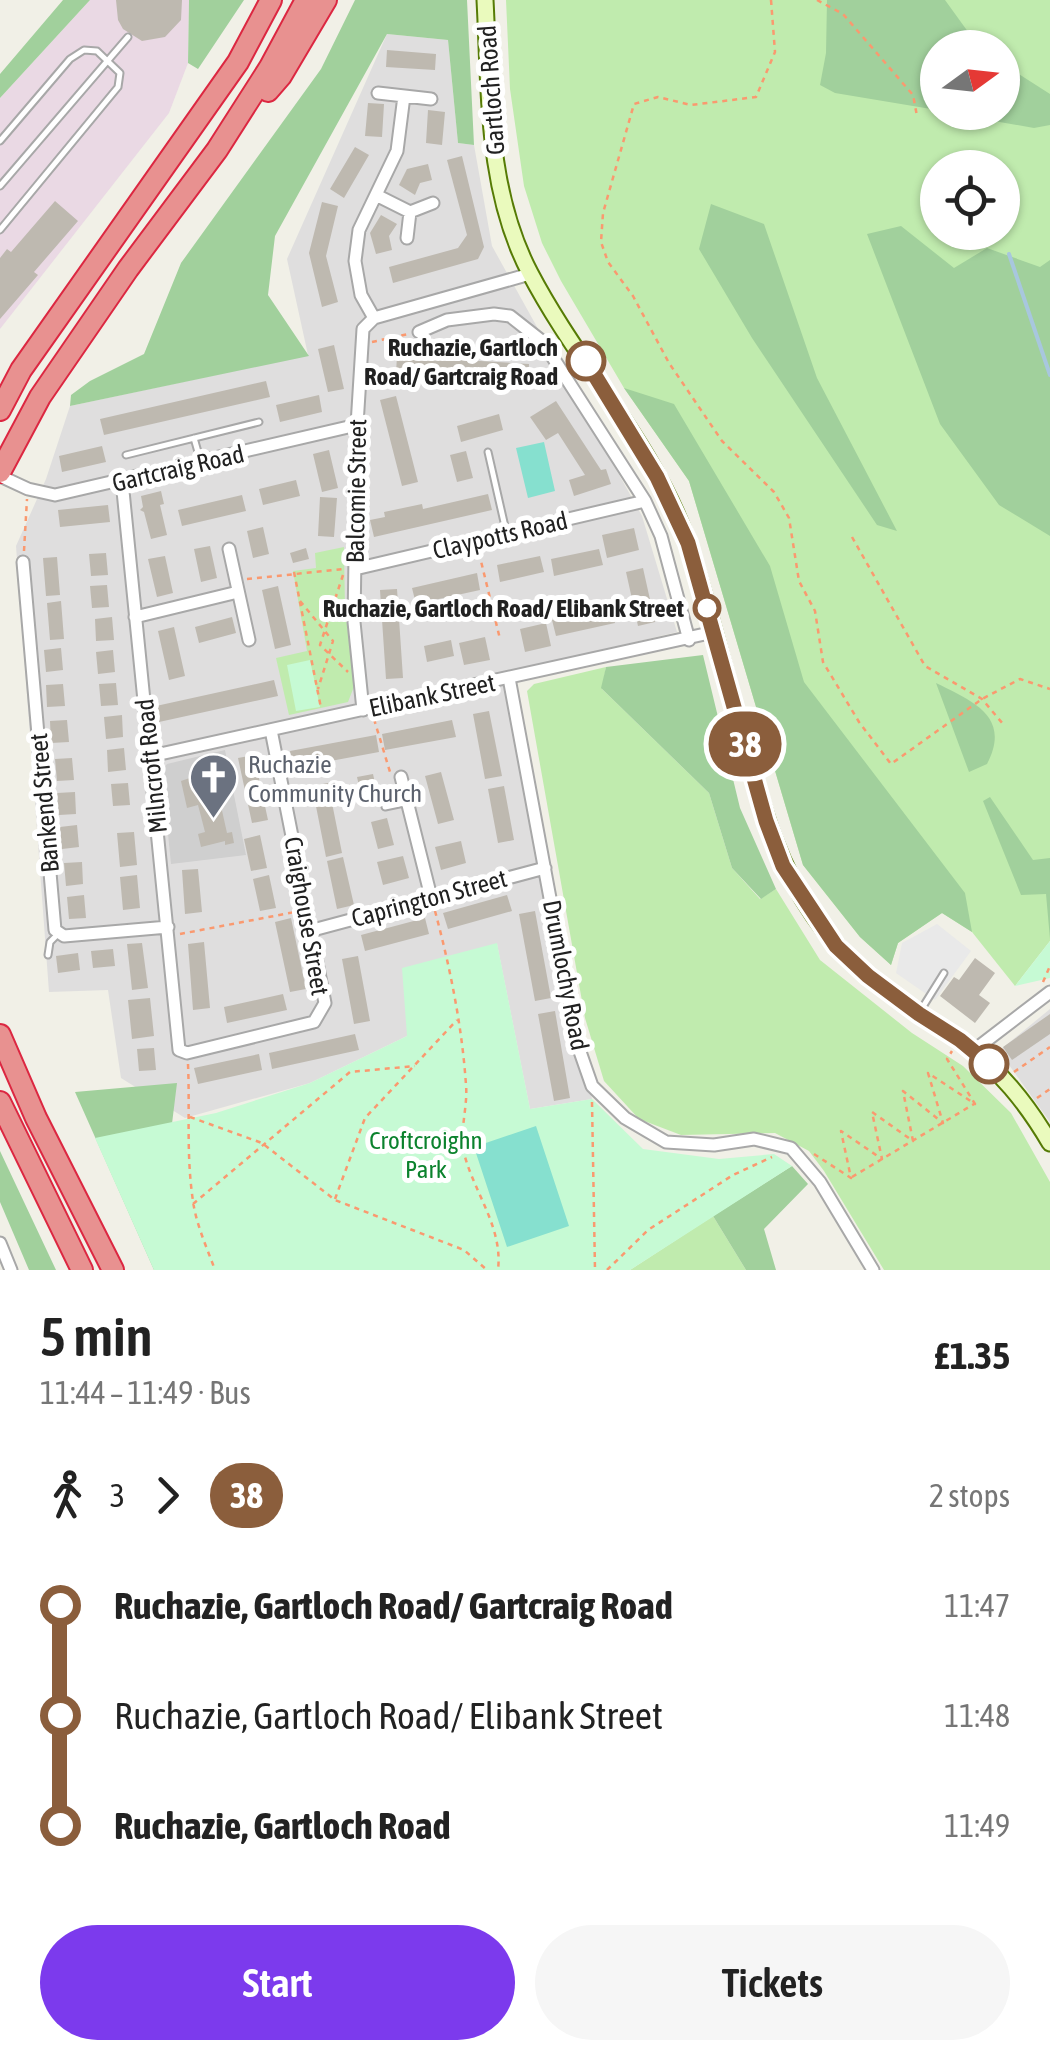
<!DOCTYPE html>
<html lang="en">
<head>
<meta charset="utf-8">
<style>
  body { margin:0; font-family:"Asap Condensed",sans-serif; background:#f6f6f6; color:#222; height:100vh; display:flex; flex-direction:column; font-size:38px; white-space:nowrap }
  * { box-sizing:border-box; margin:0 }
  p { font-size:32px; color:#767676 }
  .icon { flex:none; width:55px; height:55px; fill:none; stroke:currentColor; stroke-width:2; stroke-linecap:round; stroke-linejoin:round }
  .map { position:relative; height:1270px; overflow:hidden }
  .drawer { display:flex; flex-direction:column; background:#fff; flex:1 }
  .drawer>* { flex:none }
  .badge { padding:0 20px; border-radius:32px; font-size:35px; line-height:65px }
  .needle { width:65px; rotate:75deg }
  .tools { position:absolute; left:920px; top:30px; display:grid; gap:20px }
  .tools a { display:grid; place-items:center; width:100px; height:100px; border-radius:50%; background:#fff; box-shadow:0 2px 8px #0004; font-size:50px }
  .map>.badge { position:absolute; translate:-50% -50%; box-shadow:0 0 0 5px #fff }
  .legs { display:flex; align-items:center; gap:15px; height:110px; padding:0 40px; font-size:32px }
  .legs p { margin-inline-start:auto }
  .summary { display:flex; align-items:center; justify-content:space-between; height:170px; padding:0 40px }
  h1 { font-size:55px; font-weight:600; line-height:75px }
  .action { display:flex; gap:20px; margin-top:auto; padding:20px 40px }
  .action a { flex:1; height:115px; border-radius:60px; background:#7c3aed; color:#fff; font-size:40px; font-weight:600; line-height:115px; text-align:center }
  .action a+a { background:#f6f6f6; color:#222 }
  ul { padding:0 40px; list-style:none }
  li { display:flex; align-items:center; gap:35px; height:110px; font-size:38px }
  li i { display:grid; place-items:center; width:15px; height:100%; margin:0 12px; background:currentColor }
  li i::after { content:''; width:25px; height:25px; margin:-12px; border:8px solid; border-radius:50%; background:#fff }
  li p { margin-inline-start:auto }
  li:first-child i { background:linear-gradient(#0000 50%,currentColor 0) }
  li:last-child i { background:linear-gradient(currentColor 50%,#0000 0) }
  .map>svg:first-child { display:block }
  .residential { fill:#dfdede }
  .industrial { fill:#ead9e4 }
  .religious { fill:#cfcfcf }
  .grass { fill:#c0ebae; fill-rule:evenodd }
  .forest { fill:#a1d09c }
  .park { fill:#c6fad4 }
  .pitch { fill:#86e0cf }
  .parking { fill:#e9e9e9 }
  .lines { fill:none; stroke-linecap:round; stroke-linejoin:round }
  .stream { stroke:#a8c7de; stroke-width:4 }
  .building { fill:#beb9b0 }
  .service-casing { stroke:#a8a8a8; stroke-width:9 }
  .minor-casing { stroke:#a8a8a8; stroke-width:15 }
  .secondary-casing { stroke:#567b05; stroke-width:19 }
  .motorway-casing { stroke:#dc2741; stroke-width:24 }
  .path { stroke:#fa996f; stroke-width:2.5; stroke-dasharray:5 5; stroke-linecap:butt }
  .service { stroke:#fff; stroke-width:5 }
  .minor { stroke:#fff; stroke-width:11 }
  .secondary { stroke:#eafabd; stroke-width:15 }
  .motorway { stroke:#e89190; stroke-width:20 }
  .line-1-casing { stroke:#fff; stroke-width:22 }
  .line-1 { stroke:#8b5e3c; stroke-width:15 }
  .stop-1-dot { fill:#fff; stroke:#8b5e3c; stroke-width:5 }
  .labels { text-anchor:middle; stroke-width:10; stroke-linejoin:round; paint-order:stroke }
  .street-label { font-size:25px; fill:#212121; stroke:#fff }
  .stop-label { font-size:25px; font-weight:bold; fill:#212121; stroke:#fff; text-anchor:end }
  .worship-label { font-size:25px; fill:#5b616d; stroke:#fff; text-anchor:start }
  .park-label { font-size:25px; fill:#0b822d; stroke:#fff }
</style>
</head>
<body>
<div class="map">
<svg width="1050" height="1270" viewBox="0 0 1050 1270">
  <rect width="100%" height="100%" fill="#f1f0e7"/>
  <path class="residential" d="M387,34L448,40L458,143L474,145L492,246L642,516L677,632L506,673L592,1099L530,1109L497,944L407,1036L310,1083L185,1118L121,1078L108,990L49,992L16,546L46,479L70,406L308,355L287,259Z
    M1050,1009V1122L999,1051Z"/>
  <path class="industrial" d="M90,0H189L188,63L169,113L0,329V98Z"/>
  <path class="religious" d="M225,750L246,855L171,864L162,773L164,768L167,764Z"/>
  <path class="grass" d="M506,0H1050V941L1015,986L972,932L942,913L898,943L891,965L860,937L803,865L689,481L624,388L561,281L542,243L524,186L510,89ZM938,48H1002V112H938ZM938,168H1002V232H938Z
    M344,547L345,610L355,684L348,702L289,715L276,658L307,651L293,571L316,568L315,553Z
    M606,667L602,689L709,793L732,868L760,899L776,889L820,960L912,1033L963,1066L1011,1113L1050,1182V1270H884L824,1171L809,1151L775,1133L681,1135L639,1119L604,1081L585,1018L527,691L534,684Z
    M713,1216L746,1270H630Z"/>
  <path class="forest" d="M63,0H90L0,98V74Z
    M189,0H244L198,69L188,63Z
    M355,0H467L474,145L458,143L448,40L387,34L275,236L268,295L309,356L70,406L71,395L90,381L144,354L181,263L321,69Z
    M827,0H945L979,47L938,48L937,110L835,93L820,85L826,53Z
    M1003,64L1050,94V125L1034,128L949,113L1002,112Z
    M711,204L764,224L817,378L897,531L877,525L752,338L699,249Z
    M901,226L954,268L987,248L1040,267L1050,260V536L999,505L940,424L867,234Z
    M624,388L674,404L770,566L804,682L965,893L972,932L942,913L898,943L891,965L860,937L803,865L689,481Z
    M703,655L740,808L776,889L761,899L732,868L709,793L601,688L606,667Z
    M936,683C972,701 1012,716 987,764L969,772Z
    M990,797L1033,860L1050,858V939L1046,894L1021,895L983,801Z
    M177,1083L154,1270L75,1092Z
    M0,1151L56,1270H29L0,1202Z
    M792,1166L808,1184L764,1229L776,1270H746L713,1216Z"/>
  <path class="park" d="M310,660L320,707L296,711L287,665Z
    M1050,941V978L1015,986Z
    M497,943L530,1109L592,1099L643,1149L719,1159L774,1154L792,1166L630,1270H154L95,1138L216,1113L310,1083L407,1036L402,968Z"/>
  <path class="pitch" d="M544,442L555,491L528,498L516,448Z
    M536,1126L569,1226L507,1247L474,1147Z"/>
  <path class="parking" d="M937,924L971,951L935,1000L896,973L902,943Z"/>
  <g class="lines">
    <path class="stream" d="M1009,254L1050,375"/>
  </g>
  <path class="building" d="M116,0H182L181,20L165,37L142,41L123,29L118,20Z
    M387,50L436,54L435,70L386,67Z
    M368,103L384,104L382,137L365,136Z
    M428,110L445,112L442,145L426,143Z
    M355,147L369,155L344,198L330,189Z
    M462,156L484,247L478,259L393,283L389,267L458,248L467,235L447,160Z
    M428,164L432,180L420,183L415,195L399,185L407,169Z
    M55,201L78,221L34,272L38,275L0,319V258L7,249L11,252Z
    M322,202L338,206L326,256L338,302L322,307L309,253Z
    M381,215L397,224L389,236L392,250L376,254L370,233Z
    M334,345L344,389L328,392L318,349Z
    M397,356L529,364L528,381L396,373Z
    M266,381L270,397L104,435L100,419Z
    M319,395L322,412L280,422L276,405Z
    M396,396L418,482L402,486L380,400Z
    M556,401L601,470L606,469L611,484L574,496L569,480L585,475L558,433L546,440L530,417Z
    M499,414L503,430L461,442L457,426Z
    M102,446L106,462L62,472L59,456Z
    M329,450L338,488L322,492L313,454Z
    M466,451L473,478L457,482L450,455Z
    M296,480L300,496L263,505L259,489Z
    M161,491L164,504L160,505L167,535L151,539L144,512L140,510L143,507L141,496Z
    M488,494L492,510L374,537L370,520L385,517L384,512L422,504L423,509Z
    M242,495L246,511L182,526L178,510Z
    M320,497L337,498L334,537L318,536Z
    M108,505L110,522L60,527L58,510Z
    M263,527L269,554L253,558L247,531Z
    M634,528L639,550L607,558L602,535Z
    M210,546L217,578L201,582L194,549Z
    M306,548L309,559L293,563L290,553Z
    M599,549L603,565L554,576L551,559Z
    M106,553L108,575L91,576L89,554Z
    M165,556L173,593L157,597L148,559Z
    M540,556L544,572L500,582L497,565Z
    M57,557L60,595L46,596L43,558Z
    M643,568L655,622L638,626L626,572Z
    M477,573L480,590L416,604L412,588Z
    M107,585L109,607L92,608L90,586Z
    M278,586L291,645L275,649L262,590Z
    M397,589L403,678L386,679L380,590Z
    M61,601L64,639L50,640L47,603Z
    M611,607L615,623L556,636L552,620Z
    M112,617L114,640L96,641L95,619Z
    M232,617L236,633L199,643L195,627Z
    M546,623L551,646L525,652L520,629Z
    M174,627L185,676L169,680L158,631Z
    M485,637L490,660L464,665L459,643Z
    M451,640L454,656L427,662L424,646Z
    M61,648L63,670L46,672L44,650Z
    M113,650L115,672L98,674L96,652Z
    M274,680L278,696L159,722L156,706Z
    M116,683L118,705L101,706L99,684Z
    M63,684L65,706L47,707L46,685Z
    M489,711L502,776L485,779L473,714Z
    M122,715L123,737L106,739L104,717Z
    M67,720L69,742L51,743L50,721Z
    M452,720L456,737L385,750L382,734Z
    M376,735L379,752L293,768L290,751Z
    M124,748L126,770L108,772L107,750Z
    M254,755L268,820L252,823L238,758Z
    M72,758L74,780L57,781L55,759Z
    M213,770L227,833L232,832L234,843L225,845V841L201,847L198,834L205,832L198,805L187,808L181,781Z
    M441,772L454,820L438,824L425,776Z
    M373,774L379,801L363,804L357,777Z
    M128,783L130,805L113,806L111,784Z
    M328,783L342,853L326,857L312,786Z
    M504,786L514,840L498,843L488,789Z
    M75,792L76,814L59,815L57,793Z
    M387,818L394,845L378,849L371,822Z
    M77,825L79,847L62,849L60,827Z
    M134,832L137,865L120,867L117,833Z
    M260,835L267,868L251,871L244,839Z
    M461,841L466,863L441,870L435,847Z
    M403,856L409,878L383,885L377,862Z
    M343,857L354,905L337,909L327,861Z
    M82,862L83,884L66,886L64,863Z
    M198,869L202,912L185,914L182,870Z
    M137,875L140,908L123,910L120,877Z
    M269,875L276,908L260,911L253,879Z
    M84,895L86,918L69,919L67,897Z
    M507,895L512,911L448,929L443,913Z
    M535,911L551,998L535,1001L519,914Z
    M291,918L306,989L290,992L275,922Z
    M425,918L429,934L365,951L361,935Z
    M204,942L210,1008L193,1010L188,944Z
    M142,943L148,988L132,990L127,944Z
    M113,949L115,966L93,968L91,951Z
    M78,953L80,970L58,973L56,956Z
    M358,956L370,1021L354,1024L342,959Z
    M975,958L995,973L979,995L990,1003L975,1023L940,996L954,977L959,980Z
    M283,994L287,1010L227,1023L224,1007Z
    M150,998L154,1036L132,1039L128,1000Z
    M555,1011L570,1098L554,1101L538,1014Z
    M1050,1014V1034L1012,1060L1003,1047Z
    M355,1034L359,1050L272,1069L269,1053Z
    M154,1048L156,1070L139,1071L137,1049Z
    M259,1054L262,1070L198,1084L194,1068Z"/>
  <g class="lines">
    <defs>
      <path id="service" d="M0,141L70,59L84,50L97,51L120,73L118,87L0,230
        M0,186L128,37
        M194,438L200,459
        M488,452L506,531
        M126,455L259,422
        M385,807L404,803
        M48,955L50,942L57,935
        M919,1013L944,973"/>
      <path id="minor" d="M378,93L431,99
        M376,195L410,212
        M407,238L410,212L433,203
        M374,318L361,295L355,261L359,230L397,151L404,96
        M419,332L447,320L494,314L510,316L543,342L645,501L661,536L689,640
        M0,476L28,489L55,495L357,425
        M122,481L179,1050L187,1053L314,1022L325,1003L271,730
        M229,549L249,640
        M23,562L55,930L64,936L168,927
        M355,569L645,501
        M135,617L238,592
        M509,678L577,1043L592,1086L625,1118L666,1142L714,1145L754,1139L791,1148L820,1182L873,1270
        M363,710L354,622L357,425L363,329L374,318L530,274
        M151,756L714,632
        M401,777L431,897
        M313,930L545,868
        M973,1051L1050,992
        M0,1243L11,1270"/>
      <path id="secondary" d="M485,0C490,92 486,189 530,273C578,365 655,446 689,546C711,613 727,682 746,749C763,809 778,865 814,916C841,956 878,986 918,1013C932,1023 948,1031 962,1041C1000,1071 1026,1102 1050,1143"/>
      <path id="motorway" d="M268,91L281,76L326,0
        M0,410L21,370L238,62L271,0
        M0,472L40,397L128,269L217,150L270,67L306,0
        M0,1035L36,1118L113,1270
        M0,1102L82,1270"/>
    </defs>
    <use href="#service" class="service-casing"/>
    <use href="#minor" class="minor-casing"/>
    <use href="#secondary" class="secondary-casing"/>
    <use href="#motorway" class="motorway-casing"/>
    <path class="path" d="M771,0L775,52L756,97L691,105L658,97L634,104L603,213L601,242L608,262L633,296L669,363L722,441L774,492L789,518L799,581L815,611L823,662L859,722L891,764L982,699L1020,679L1050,689
      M817,0L843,14L913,95L917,116
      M372,342L408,334
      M852,537L925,666L982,699L1003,724
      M24,551L27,499
      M479,553L500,639
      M294,572L321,708
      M343,575L320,645L348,672
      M247,579L344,569
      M300,601L333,641L318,689
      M374,719L390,772
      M435,911C450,967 462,1026 466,1085C468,1107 459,1132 464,1153C474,1193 503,1227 498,1270
      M180,934L295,912
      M1043,982L1050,966
      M188,1064C190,1110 186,1155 193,1201C196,1224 207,1248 215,1270
      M1014,1072L1050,1047
      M1037,1098L1050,1089
      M592,1102L595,1270
      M190,1117L262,1143L335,1200L464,1250L487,1270
      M814,1154L851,1178L841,1131L882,1159L872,1112L913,1141L903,1091L943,1123L928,1073L975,1104L947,1059L952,1051
      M852,1177L974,1104
      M335,1199L365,1118L457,1020
      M193,1204L350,1072L415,1066
      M607,1270L648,1230L733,1175L772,1157"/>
    <use href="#service" class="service"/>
    <use href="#minor" class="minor"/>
    <use href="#secondary" class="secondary"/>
    <use href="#motorway" class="motorway"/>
  </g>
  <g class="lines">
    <defs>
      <path id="line-1" d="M586,361L657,477L688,543L766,821L783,866L836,946L868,976L919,1014L960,1040L989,1064"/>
    </defs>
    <use href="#line-1" class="line-1-casing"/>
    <use href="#line-1" class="line-1"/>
  </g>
  <defs>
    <symbol id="church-pin" viewBox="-11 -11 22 30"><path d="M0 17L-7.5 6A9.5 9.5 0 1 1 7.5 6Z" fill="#6b7280" stroke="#fff"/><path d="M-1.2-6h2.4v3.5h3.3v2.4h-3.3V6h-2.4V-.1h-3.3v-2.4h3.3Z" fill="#fff"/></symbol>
  </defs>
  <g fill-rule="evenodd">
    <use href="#church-pin" x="186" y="750" width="55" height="75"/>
  </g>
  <g class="stop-1-dot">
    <circle cx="586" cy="361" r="18"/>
    <circle cx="707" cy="608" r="12"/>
    <circle cx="989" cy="1064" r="18"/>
  </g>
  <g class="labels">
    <g class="street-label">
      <text transform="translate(491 90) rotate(-94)" y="9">Gartloch Road</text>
      <text transform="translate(178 468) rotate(-13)" y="9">Gartcraig Road</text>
      <text transform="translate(356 491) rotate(-89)" y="9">Balcomie Street</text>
      <text transform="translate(500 535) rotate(-13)" y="9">Claypotts Road</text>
      <text transform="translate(432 695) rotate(-12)" y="9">Elibank Street</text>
      <text transform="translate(151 766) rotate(-96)" y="9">Milncroft Road</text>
      <text transform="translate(44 803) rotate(-95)" y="9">Bankend Street</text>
      <text transform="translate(429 898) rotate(-15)" y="9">Caprington Street</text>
      <text transform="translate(307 916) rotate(80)" y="9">Craighouse Street</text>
      <text transform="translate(566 975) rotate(79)" y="9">Drumlochy Road</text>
    </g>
    <g class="stop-label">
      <text x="558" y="356">Ruchazie, Gartloch<tspan x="558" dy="29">Road/ Gartcraig Road</tspan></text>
      <text x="684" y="617">Ruchazie, Gartloch Road/ Elibank Street</text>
    </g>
    <g class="worship-label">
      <text x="248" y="773">Ruchazie<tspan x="248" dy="29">Community Church</tspan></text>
    </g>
    <g class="park-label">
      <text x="426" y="1149">Croftcroighn<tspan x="426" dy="29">Park</tspan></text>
    </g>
  </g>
</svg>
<div class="tools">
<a><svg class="needle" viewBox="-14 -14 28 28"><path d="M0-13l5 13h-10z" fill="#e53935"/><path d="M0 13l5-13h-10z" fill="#767676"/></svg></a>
<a><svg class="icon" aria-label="locate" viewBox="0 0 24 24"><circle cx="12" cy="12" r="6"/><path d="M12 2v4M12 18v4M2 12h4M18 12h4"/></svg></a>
</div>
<b class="badge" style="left:745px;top:744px;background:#8b5e3c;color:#fff">38</b>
</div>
<section class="drawer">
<div class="summary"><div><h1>5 min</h1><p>11:44 – 11:49 · Bus</p></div><b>£1.35</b></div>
<div class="legs"><svg class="icon" aria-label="walk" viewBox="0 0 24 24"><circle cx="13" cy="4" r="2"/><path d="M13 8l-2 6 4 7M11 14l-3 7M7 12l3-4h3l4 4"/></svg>3<svg class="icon" aria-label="forward" viewBox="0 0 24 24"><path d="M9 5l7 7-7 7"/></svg><b class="badge" style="background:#8b5e3c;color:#fff">38</b><p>2 stops</p></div>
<ul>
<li><i style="color:#8b5e3c"></i><b>Ruchazie, Gartloch Road/ Gartcraig Road</b><p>11:47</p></li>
<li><i style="color:#8b5e3c"></i><span>Ruchazie, Gartloch Road/ Elibank Street</span><p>11:48</p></li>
<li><i style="color:#8b5e3c"></i><b>Ruchazie, Gartloch Road</b><p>11:49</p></li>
</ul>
<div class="action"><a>Start</a><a>Tickets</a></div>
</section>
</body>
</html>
